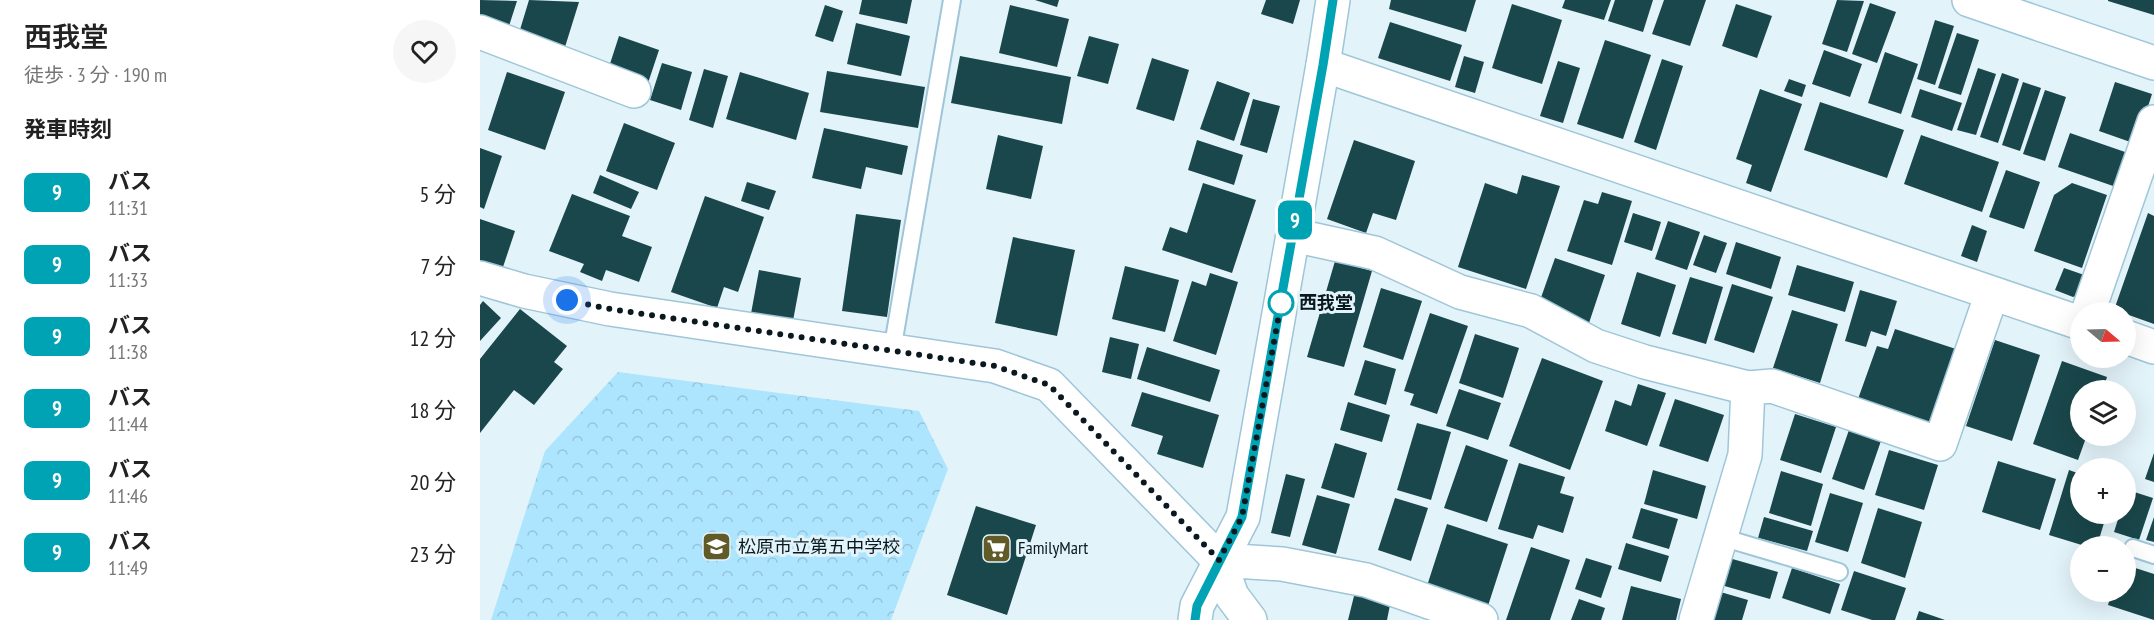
<!DOCTYPE html>
<html lang="ja">
<head>
<meta charset="utf-8">
<style>
  body { margin:0; font-family:"PT Sans Narrow","Noto Sans JP",sans-serif; background:#f6f6f6; color:#222; height:100vh; display:flex; flex-direction:column; font-size:22px; white-space:nowrap }
  * { box-sizing:border-box; margin:0 }
  p { font-size:20px; color:#767676 }
  .icon { flex:none; width:33px; height:33px; fill:none; stroke:currentColor; stroke-width:2; stroke-linecap:round; stroke-linejoin:round }
  .map { position:relative; flex:1; overflow:hidden }
  .panel { display:flex; flex-direction:column; background:#fff; width:480px }
  .panel>* { flex:none }
  .badge { padding:0 12px; border-radius:9px; font-size:21px; line-height:39px }
  .needle { width:39px; rotate:109deg }
  .fabs { position:absolute; left:1590px; top:302px; display:grid; gap:12px }
  .fabs a { display:grid; place-items:center; width:66px; height:66px; border-radius:50%; background:#fff; box-shadow:0 6px 24px #0002; font-size:30px }
  .you { position:absolute; width:30px; height:30px; margin:-15px; border:4px solid #fff; border-radius:50%; background:#1a73e8; box-shadow:0 0 0 9px #1a73e833 }
  .map>.badge { position:absolute; translate:-50% -50%; box-shadow:0 0 0 3px #fff }
  h2 { padding:0 24px; font-size:22px; line-height:54px }
  .round { display:grid; place-items:center; flex:none; width:63px; height:63px; border-radius:32px; background:#f6f6f6 }
  .overview { display:flex; align-items:center; justify-content:space-between; height:102px; padding:0 24px }
  h1 { font-size:28px; font-weight:600; line-height:45px }
  ul { padding:0; list-style:none }
  li { display:flex; align-items:center; gap:18px; height:72px; padding:0 24px }
  li div { flex:1 }
  li b { display:block; font-size:22px }
  li em { font-style:normal }
  li .badge { min-width:66px; font-weight:700; text-align:center }
  main { display:flex; flex:1; min-height:0 }
  .map>svg:first-child { display:block }
  .park { fill:url(#park-crowns) }
  .building { fill:#1a474b }
  .lines { fill:none; stroke-linecap:round; stroke-linejoin:round }
  .service-casing { stroke:#9fc6d8; stroke-width:20 }
  .minor-casing { stroke:#9fc6d8; stroke-width:36 }
  .tertiary-casing { stroke:#9fc6d8; stroke-width:36 }
  .secondary-casing { stroke:#9fc6d8; stroke-width:36 }
  .service { stroke:#fff; stroke-width:16 }
  .minor { stroke:#fff; stroke-width:33 }
  .tertiary { stroke:#fff; stroke-width:33 }
  .secondary { stroke:#fff; stroke-width:33 }
  .line-casing { stroke:#fff; stroke-width:14 }
  .line { stroke:#00a3b4; stroke-width:9 }
  .walk { stroke:#0a1920; stroke-width:6; stroke-dasharray:0 10.8 }
  .stop-dot { fill:#fff; stroke:#00a3b4; stroke-width:3 }
  .labels { text-anchor:middle; stroke-width:6; stroke-linejoin:round; paint-order:stroke }
  .stop-label { font-size:18px; font-weight:bold; fill:#0a1920; stroke:#e3f3fa; text-anchor:start }
  .poi-label { font-size:18px; fill:#0a1920; stroke:#e3f3fa; text-anchor:start }
</style>
</head>
<body>
<main>
<section class="panel">
<div class="overview"><div><h1>西我堂</h1><p>徒歩 · 3 分 · 190 m</p></div><a class="round"><svg class="icon" aria-label="heart" viewBox="0 0 24 24"><path d="M12 20l-8-8c-3-5 5-10 8-4 3-6 11-1 8 4z"/></svg></a></div>
<h2>発車時刻</h2>
<ul>
<li><span class="badge" style="background:#00a3b4;color:#fff">9</span><div><b>バス</b><p>11:31</p></div><em>5 分</em></li>
<li><span class="badge" style="background:#00a3b4;color:#fff">9</span><div><b>バス</b><p>11:33</p></div><em>7 分</em></li>
<li><span class="badge" style="background:#00a3b4;color:#fff">9</span><div><b>バス</b><p>11:38</p></div><em>12 分</em></li>
<li><span class="badge" style="background:#00a3b4;color:#fff">9</span><div><b>バス</b><p>11:44</p></div><em>18 分</em></li>
<li><span class="badge" style="background:#00a3b4;color:#fff">9</span><div><b>バス</b><p>11:46</p></div><em>20 分</em></li>
<li><span class="badge" style="background:#00a3b4;color:#fff">9</span><div><b>バス</b><p>11:49</p></div><em>23 分</em></li>
</ul>
</section>
<div class="map">
<svg width="1674" height="620" viewBox="0 0 1674 620">
  <defs>
    <pattern id="park-crowns" width="20" height="18" patternUnits="userSpaceOnUse" patternTransform="scale(1.5)"><rect width="20" height="18" fill="#aee5fe"/><path d="M2 6a3 3 0 1 1 6 0M12 15a3 3 0 1 1 6 0" fill="none" stroke="#94c4d9"/></pattern>
  </defs>
  <rect width="100%" height="100%" fill="#e3f3fa"/>
  <path class="park" d="M138,372L439,411L468,469L411,620H11L65,451Z"/>
  <path class="building" d="M0,0L37,1L29,26L0,17Z
    M49,0L99,2L85,47L39,33Z
    M382,0H432L427,24L379,14Z
    M555,0H579L577,7Z
    M786,0H820L813,24L781,14Z
    M911,0H996L986,32L909,9Z
    M1085,0H1131L1124,20L1082,8Z
    M1135,0H1173L1163,32L1128,21Z
    M1184,0H1226L1210,46L1172,34Z
    M1357,0L1384,1L1367,52L1342,44Z
    M1628,0H1674V15L1628,1Z
    M1390,3L1416,12L1397,63L1372,54Z
    M1032,4L1082,20L1062,84L1012,68Z
    M1256,4L1292,16L1277,58L1242,46Z
    M345,5L363,11L353,42L335,36Z
    M530,5L589,19L577,67L519,53Z
    M1455,20L1474,26L1455,85L1437,79Z
    M910,22L982,45L970,81L898,58Z
    M376,23L430,36L421,76L367,64Z
    M1477,33L1499,40L1481,95L1458,88Z
    M139,36L179,50L168,83L128,70Z
    M609,36L639,44L628,84L597,76Z
    M1125,40L1171,55L1143,139L1097,124Z
    M1344,50L1382,64L1370,97L1332,84Z
    M1405,52L1438,64L1421,114L1388,103Z
    M480,56L591,77L582,124L471,103Z
    M984,56L1004,62L995,93L975,87Z
    M672,58L709,70L694,121L656,109Z
    M1182,59L1203,66L1176,150L1154,142Z
    M1078,61L1100,68L1083,123L1060,116Z
    M182,63L212,72L201,110L170,100Z
    M1498,68L1516,74L1496,135L1477,130Z
    M224,69L248,76L233,128L209,120Z
    M347,71L445,87L438,128L340,112Z
    M27,72L85,92L65,150L8,130Z
    M260,72L329,93L316,140L246,119Z
    M1522,73L1539,79L1518,143L1500,137Z
    M1309,79L1326,85L1322,97L1304,91Z
    M737,81L770,93L754,141L720,129Z
    M1543,82L1561,88L1540,151L1522,145Z
    M1635,82L1672,94L1656,144L1619,131Z
    M1280,89L1322,104L1291,192L1266,183L1272,165L1256,159Z
    M1440,89L1482,103L1472,131L1431,117Z
    M1565,90L1586,97L1565,161L1543,154Z
    M773,99L800,106L787,153L760,145Z
    M1340,102L1424,130L1407,178L1324,150Z
    M144,123L195,143L177,190L126,171Z
    M344,128L428,146L422,175L386,167L381,189L332,178Z
    M1590,133L1648,153L1636,187L1578,167Z
    M518,135L563,146L551,199L506,189Z
    M1441,135L1519,162L1502,212L1424,184Z
    M717,140L763,155L754,185L708,170Z
    M874,140L935,161L916,220L893,213L886,233L847,219Z
    M0,148L22,156L4,209L0,207Z
    M1526,170L1560,182L1544,229L1509,217Z
    M120,175L159,192L151,209L113,193Z
    M1042,175L1080,186L1046,289L978,267L1005,183L1037,194Z
    M267,182L296,191L289,210L261,201Z
    M723,183L776,200L752,273L682,250L690,227L707,233Z
    M1592,183L1627,195L1602,268L1554,251L1574,195Z
    M1122,192L1152,201L1132,265L1087,251L1104,200L1118,204Z
    M92,194L150,216L142,236L172,247L159,282L126,270L122,281L100,272L104,264L69,251Z
    M225,196L284,217L258,292L244,287L237,308L191,292Z
    M1153,213L1181,222L1172,251L1144,242Z
    M1668,213L1674,216V324L1646,314V312L1634,310Z
    M376,214L421,220L407,317L362,311Z
    M0,219L35,231L22,270L0,262Z
    M1188,221L1220,232L1207,270L1175,259Z
    M1492,225L1507,231L1497,262L1481,256Z
    M1224,235L1247,243L1236,273L1213,265Z
    M533,237L595,250L577,336L515,323Z
    M1256,242L1301,257L1291,289L1246,274Z
    M1075,258L1125,275L1109,323L1058,306Z
    M855,261L892,271L864,367L827,357Z
    M1317,265L1374,282L1365,312L1308,295Z
    M645,266L699,280L685,332L632,319Z
    M1584,268L1610,277L1605,292L1593,297L1575,290Z
    M279,270L321,278L312,326L270,319Z
    M1157,272L1196,285L1180,337L1141,324Z
    M730,273L758,282L736,355L693,341L712,281L726,286Z
    M1210,277L1243,287L1226,344L1192,334Z
    M1252,284L1293,297L1274,353L1234,340Z
    M901,288L942,301L923,360L883,347Z
    M1380,290L1417,301L1406,336L1391,331L1386,347L1365,341Z
    M3,301L21,318L0,341V305Z
    M40,309L87,346L74,362L83,369L54,405L34,390L0,433V359Z
    M1312,310L1358,324L1340,383L1293,368Z
    M950,313L988,326L957,414L930,405L934,394L924,391Z
    M1415,329L1479,350L1454,425L1378,399L1397,346L1408,349Z
    M995,334L1039,348L1023,398L979,383Z
    M630,337L659,344L651,379L622,372Z
    M1515,340L1560,355L1532,441L1486,426Z
    M667,347L740,370L730,402L657,379Z
    M1062,358L1123,381L1090,470L1029,446Z
    M885,360L916,369L906,405L874,395Z
    M1582,361L1627,377L1623,390H1600V435H1607L1598,460L1553,444Z
    M1158,384L1186,393L1167,446L1125,431L1135,400L1151,406Z
    M979,389L1021,403L1008,440L966,426Z
    M662,392L739,415L723,468L677,454L683,436L651,426Z
    M1195,399L1244,415L1228,462L1179,446Z
    M868,402L910,415L902,442L860,430Z
    M1315,414L1356,427L1341,473L1300,460Z
    M937,423L971,432L951,500L917,490Z
    M1370,427L1402,438L1384,490L1352,479Z
    M855,443L887,453L874,498L841,488Z
    M986,445L1028,460L1007,522L964,508Z
    M1409,450L1458,465L1444,510L1395,495Z
    M1674,453V482L1665,479Z
    M1518,461L1576,479L1560,530L1502,512Z
    M1039,463L1085,477L1080,493L1094,497L1083,533L1058,525L1053,539L1018,529Z
    M1173,470L1226,486L1217,519L1164,504Z
    M1589,470L1600,474V513H1627L1617,546H1605L1569,535Z
    M1301,471L1343,484L1331,526L1289,513Z
    M806,474L825,479L810,537L791,533Z
    M1648,490L1673,498L1659,540L1634,532L1640,513H1646V497Z
    M1350,493L1383,503L1368,552L1335,542Z
    M837,495L870,504L856,554L822,545Z
    M915,498L948,508L931,561L898,550Z
    M496,506L556,525L527,615L467,595Z
    M1161,508L1198,519L1189,549L1152,538Z
    M1398,508L1442,522L1425,578L1381,563Z
    M1284,517L1333,531L1327,551L1278,538Z
    M1674,517V542L1666,540Z
    M967,524L1028,544L1006,612L945,592Z
    M1146,543L1189,556L1181,582L1138,569Z
    M1051,547L1090,560L1070,620H1026Z
    M1106,558L1132,566L1121,598L1095,589Z
    M1249,558L1298,572L1290,599L1241,585Z
    M1646,565L1674,574V620L1628,605L1632,591H1646Z
    M1312,568L1360,584L1350,614L1302,598Z
    M1374,571L1426,588L1415,620H1392L1361,610Z
    M1151,586L1201,599L1196,620H1142Z
    M1237,591L1268,600L1262,620H1227Z
    M875,592L911,600L907,620H868Z
    M1099,599L1125,608L1121,620H1091Z
    M1439,611L1465,620H1436Z"/>
  <g class="lines">
    <defs>
      <path id="service" d="M412,351L472,0
        M1241,537L1359,572
        M1653,548L1674,555"/>
      <path id="minor" d="M1489,0L1674,63
        M0,32L154,91
        M843,65L1600,323
        M813,235L895,253L980,292L1051,311L1116,346L1165,362L1268,388L1292,386L1460,444L1512,293
        M1608,312L1674,122
        M1646,337L1674,347
        M770,620L752,596L739,560L802,564L886,580L1001,620
        M1216,620L1265,455L1268,388"/>
      <path id="tertiary" d="M0,278L44,291L130,309L515,366L569,385L739,560"/>
      <path id="secondary" d="M715,620L717,606L763,517L843,65L853,0"/>
    </defs>
    <use href="#service" class="service-casing"/>
    <use href="#minor" class="minor-casing"/>
    <use href="#tertiary" class="tertiary-casing"/>
    <use href="#secondary" class="secondary-casing"/>
    <use href="#service" class="service"/>
    <use href="#minor" class="minor"/>
    <use href="#tertiary" class="tertiary"/>
    <use href="#secondary" class="secondary"/>
  </g>
  <g class="lines">
    <defs>
      <path id="line" d="M715,620L717,606L762,517L843,65L853,0"/>
    </defs>
    <use href="#line" class="line-casing"/>
    <use href="#line" class="line"/>
    <path class="walk" d="M87,300L130,309L515,366L569,385L739,560L762,517L802,298L801,303"/>
  </g>
  <defs>
    <symbol id="school-square" viewBox="-11 -11 22 22"><rect x="-9" y="-9" width="18" height="18" rx="4" fill="#615b28" stroke="#e3f3fa"/><path d="M0-5L7-2L0 1L-7-2ZM-4 1L0 2.5L4 1V4Q0 6-4 4Z" fill="#fff"/></symbol>
    <symbol id="supermarket-square" viewBox="-11 -11 22 22"><rect x="-9" y="-9" width="18" height="18" rx="4" fill="#615b28" stroke="#e3f3fa"/><path d="M-6-5.5h2.5l.6 2H6L4.5 2H-2.5L-4.4-4H-6ZM-1.5 3.2a1.3 1.3 0 1 0 .1 0ZM3 3.2a1.3 1.3 0 1 0 .1 0Z" fill="#fff"/></symbol>
  </defs>
  <g fill-rule="evenodd">
    <use href="#school-square" x="220" y="530" width="33" height="33"/>
    <use href="#supermarket-square" x="500" y="532" width="33" height="33"/>
  </g>
  <circle class="stop-dot" cx="801" cy="303" r="12"/>
  <g class="labels">
    <g class="stop-label">
      <text x="819" y="309">西我堂</text>
    </g>
    <g class="poi-label">
      <text x="258" y="553">松原市立第五中学校</text>
      <text x="538" y="554">FamilyMart</text>
    </g>
  </g>
</svg>
<div class="fabs">
<a><svg class="needle" viewBox="-14 -14 28 28"><path d="M0-13l5 13h-10z" fill="#e53935"/><path d="M0 13l5-13h-10z" fill="#767676"/></svg></a>
<a><svg class="icon" aria-label="layers" viewBox="0 0 24 24"><path d="M12 4l9 5-9 5-9-5zM3 14l9 5 9-5"/></svg></a>
<a>+</a>
<a>−</a>
</div>
<div class="you" style="left:87px;top:300px"></div>
<b class="badge" style="left:815px;top:220px;background:#00a3b4;color:#fff">9</b>
</div>
</main>
</body>
</html>
